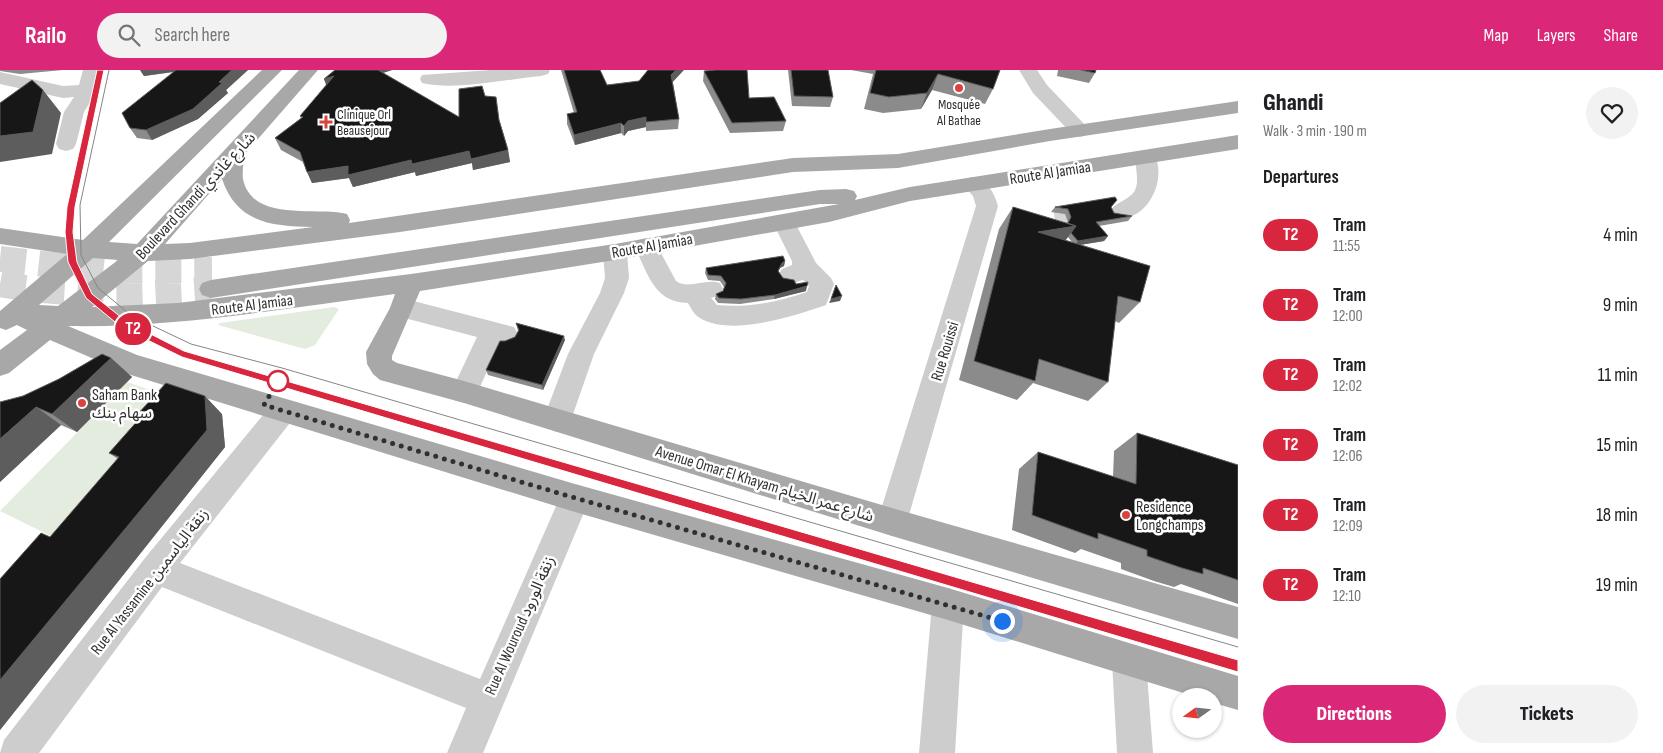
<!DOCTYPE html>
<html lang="en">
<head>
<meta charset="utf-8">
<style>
  body { margin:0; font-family:"Sofia Sans Condensed","Noto Sans Arabic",sans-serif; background:#f2f2f2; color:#202124; height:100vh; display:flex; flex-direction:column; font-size:19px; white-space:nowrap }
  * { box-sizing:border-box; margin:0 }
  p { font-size:16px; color:#757577 }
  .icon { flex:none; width:28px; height:28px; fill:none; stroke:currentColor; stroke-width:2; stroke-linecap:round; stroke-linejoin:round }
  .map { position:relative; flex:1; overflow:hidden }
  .sheet { display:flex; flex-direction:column; background:#fff; width:425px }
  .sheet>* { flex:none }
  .badge { padding:0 10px; border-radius:16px; font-size:18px; line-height:32px }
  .needle { width:32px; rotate:255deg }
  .buttons { position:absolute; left:1172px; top:618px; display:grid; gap:10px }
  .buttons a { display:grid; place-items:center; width:50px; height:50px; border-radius:50%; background:#fff; box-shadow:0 1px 4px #0004; font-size:25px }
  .you { position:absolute; width:25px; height:25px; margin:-12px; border:4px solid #fff; border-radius:50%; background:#1a73e8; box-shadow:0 0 0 8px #1a73e833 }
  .map>.badge { position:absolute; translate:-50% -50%; box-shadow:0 0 0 2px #fff }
  h2 { padding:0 25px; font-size:19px; line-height:45px }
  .round { display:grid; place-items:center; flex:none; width:52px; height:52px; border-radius:26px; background:#f2f2f2 }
  .headline { display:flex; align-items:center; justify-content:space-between; height:85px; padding:0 25px }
  h1 { font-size:24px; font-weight:800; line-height:38px }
  .primary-button { display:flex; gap:10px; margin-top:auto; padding:10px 25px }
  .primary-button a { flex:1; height:58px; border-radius:30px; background:#db2777; color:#fff; font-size:20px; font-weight:800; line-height:58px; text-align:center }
  .primary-button a+a { background:#f2f2f2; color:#202124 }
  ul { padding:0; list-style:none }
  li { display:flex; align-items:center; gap:15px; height:70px; padding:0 25px }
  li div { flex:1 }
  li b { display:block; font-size:19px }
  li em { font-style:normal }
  li .badge { min-width:55px; font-weight:700; text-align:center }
  header { display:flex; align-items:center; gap:30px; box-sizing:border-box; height:70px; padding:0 25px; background:#db2777; color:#fff }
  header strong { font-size:24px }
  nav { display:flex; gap:28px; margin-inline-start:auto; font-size:18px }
  .search { width:350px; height:45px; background:#f2f2f2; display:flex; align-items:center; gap:12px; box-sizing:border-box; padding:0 18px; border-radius:28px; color:#757577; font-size:19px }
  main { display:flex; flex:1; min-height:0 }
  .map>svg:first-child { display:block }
  .green { fill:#e4ecdf }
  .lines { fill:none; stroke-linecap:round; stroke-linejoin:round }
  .minor-tunnel { stroke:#d6d6d6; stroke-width:21; stroke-dasharray:21 11; stroke-linecap:butt }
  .major-tunnel { stroke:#d6d6d6; stroke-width:26; stroke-dasharray:26 13; stroke-linecap:butt }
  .minor { fill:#cdcdcd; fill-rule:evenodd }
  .major { fill:#a8a8a8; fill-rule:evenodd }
  .tram { stroke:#858585; stroke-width:1 }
  .wall { fill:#8b8b8b; fill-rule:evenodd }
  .shaded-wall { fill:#5d5d5d }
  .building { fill:#171717; stroke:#5d5d5d }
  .line { fill:#d7263d; stroke:#fff }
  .walk { stroke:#303030; stroke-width:5; stroke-dasharray:0 9 }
  .poi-dot { fill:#d9423f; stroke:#fff; stroke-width:2 }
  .stop-dot { fill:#fff; stroke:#d7263d; stroke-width:2.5 }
  .labels { text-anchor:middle; stroke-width:5; stroke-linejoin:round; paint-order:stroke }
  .far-poi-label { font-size:14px; fill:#303030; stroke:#fff }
  .street-label { font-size:16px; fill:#303030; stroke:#fff }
  .poi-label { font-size:16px; fill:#303030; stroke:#fff; text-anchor:start }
</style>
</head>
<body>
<header>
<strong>Railo</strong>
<div class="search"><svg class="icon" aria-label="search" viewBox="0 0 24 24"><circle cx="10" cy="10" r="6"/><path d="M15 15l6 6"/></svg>Search here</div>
<nav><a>Map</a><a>Layers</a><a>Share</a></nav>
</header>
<main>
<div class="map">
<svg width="1238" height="683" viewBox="0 0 1238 683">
  <rect width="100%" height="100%" fill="#fff"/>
  <path class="green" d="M334,237L339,239L315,275L305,279L218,255L220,253Z
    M127,312L185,332L63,472L0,441Z"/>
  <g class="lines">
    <path class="minor-tunnel" d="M1055,151L1103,144"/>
    <path class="major-tunnel" d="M0,189L107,201L212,200
      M0,214C71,227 140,224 211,219"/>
    <path class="minor" d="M83,0H101L98,20L84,42L76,74L73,79L66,81L59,79L56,74L64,42L74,27L63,28L0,14V2L63,16L79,15Z
      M491,0H550L548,4L541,6C507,9 455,21 422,13L420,9L422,5Z
      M1019,0H1037L1047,15L1087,57L1090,61L1087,65L1080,67L1073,65L1033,23Z
      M1146,80L1153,82C1170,109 1145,157 1112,147L1109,142C1115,132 1127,131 1134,122C1142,109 1131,93 1139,82Z
      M973,107C988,111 994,122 998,136L907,452L903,462L892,466L881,462L877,452L976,136L973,126L962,114L965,109Z
      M784,145L792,147L816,193L831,208L834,214L826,235C794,246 731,267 700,248C694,245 691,238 688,233C653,232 648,203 634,176L638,170L646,168L654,170L676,211C689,220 705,208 720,213L723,219L720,225L711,228L717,235C747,238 779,232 807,222L809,216L803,210L790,214L782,211L778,205L782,199L792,195V191L773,153L776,147Z
      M615,174L623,176L627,182L629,208L624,223L594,284L571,350L567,358L557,362L547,358L543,350L568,284L600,223L605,208L603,182L607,176Z
      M402,228L514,257L518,264L514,271L505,274L500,273L474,330L464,333L454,330L451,322L477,267L393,245L390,238L393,231Z
      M283,329L293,333L297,341L293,349L180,493L480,609L564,418L575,414L586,418L590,428L483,683H447L466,638L162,517L39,683H0L4,670L145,488L273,333Z
      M948,518L959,523L964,534L955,683H919L932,534L937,523Z
      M1129,574L1141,579L1146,591L1153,683H1117L1112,591L1117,579Z"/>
    <path class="major" d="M262,0H282L109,172L137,174L299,0H318L243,86C244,93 242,102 243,109C252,153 317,136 347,144L350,150L349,153L793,88L898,84L1050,59L1238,31V43L1050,71L898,98L793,102L400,162L190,189L148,191L92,237L178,233L411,204L615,174L839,134H820L211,228L202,225L199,219L202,213L211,210L820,120L846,119L854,121L857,126L855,130L910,117L1238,65V79L910,131L829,152L615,190L420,221L392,286V290L397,293L464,311L892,438L1238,537V569L892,466L464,333L380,310L373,304L367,294L366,282L390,238L395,224C286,238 178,258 68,256L137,285L575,414L948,518L1238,606V640L1214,633V626H1193L948,550L575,442L131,305L50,270L9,303L0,306V280L27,260L17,255L6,260L0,258V241L67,184L0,174V158L83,170ZM222,109C237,153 271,156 313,157L190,173L165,174ZM93,188L118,190L58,236L39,235Z"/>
    <path class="tram" d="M101,0L71,137L69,161L73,192L89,226L113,247L124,255L182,283L1238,596
      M109,0L80,135L81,185L98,218L132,246L191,274L282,298L1238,577"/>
  </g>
  <path class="wall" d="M0,0H63L20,4L0,1Z
    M140,0H248L226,20L228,23L198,49L152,70L137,68L130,58L174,2L144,6Z
    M335,0H392L383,3L459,47L485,26L500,52L508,80L510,92L473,100L472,93L416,106L415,102L353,117L349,108L312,113L303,92L281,80L275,68L301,48L300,46L326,15L324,9Z
    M561,0H600L607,15L673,13L679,49L678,59L646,61V57L628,61L624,66L621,63L575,75L567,54V44L574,43Z
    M788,0H828L833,27L830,37L792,36Z
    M851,0H1000L993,19L985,34L932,20L921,39L883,43L864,39L873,4Z
    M1058,0H1096L1095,3L1089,13L1057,6Z
    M704,1L786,51L783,61L730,63L703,11Z
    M1013,137L1067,153L1068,152L1065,144L1051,142L1055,137H1111L1114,143L1132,146L1128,151L1099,156L1108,166L1104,171L1079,175L1140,232L1119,253L1115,251L1108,312L1088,331L1033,313L1017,330L959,310L999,159ZM1068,167L1072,172L1065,170Z
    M785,191L784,196L780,198L778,202L783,208L796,214L806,221L774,229L740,234L718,233L715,229L716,224L723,221L724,217L720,211L708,210L705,203L706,198Z
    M516,253L565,270L543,320L488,305L486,300L505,271L515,267L518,261Z
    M111,288L132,307L77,362L61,355L0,412L23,326L59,309Z
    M222,344L225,377L0,660V509L50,467L118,389L109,383L139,349L136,346Z
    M1137,363L1238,395V534L1181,514L1174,517L1154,511L1121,499V493L1081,479L1075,483L1012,460L1019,399L1038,382L1113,407L1114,381Z"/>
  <path class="shaded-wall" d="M140,0H186L144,6Z
    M232,0H248L226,20L228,23L198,49L152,70L146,60L219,12Z
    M371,0H392L373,6Z
    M676,0H684L670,15L671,5Z
    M938,4L932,20L921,39L927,23Z
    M334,6L329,21L324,9Z
    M43,20L61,43L52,84L0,92V66Z
    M646,47V57L628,61L624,66V56L628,51Z
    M621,53V63L575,75L574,65Z
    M508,80L510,92L473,100L472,93L416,106L415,102L353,117L349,108L312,113L307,102L348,96L411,90L469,81Z
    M1076,156L1060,178L1038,162Z
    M1108,166L1104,171L1074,176L1078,171Z
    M785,191L784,196L780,198L776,206L782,193Z
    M807,216L806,221L774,229L775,225Z
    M842,226L840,231L829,233L831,229Z
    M564,266L565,270L543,320L542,315Z
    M111,288L132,307L77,362L52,344Z
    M205,326L222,344L225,377L0,660V610Z
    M36,337L61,355L0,412V369Z"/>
  <path class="building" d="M176,0H232L219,12L222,13L193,39L146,60L130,58L122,43Z
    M335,0H378L459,47V19L482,16L485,26L496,27L499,50L508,80L471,89L469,81L412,94L411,90L348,105V96L307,102L300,82L275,68L303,47L300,46L334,6L324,9Z
    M564,0H600L607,15L639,11L648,0H676L671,5L679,49L646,52V47L628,51L624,56L621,53L574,65L567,44L577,42Z
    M715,0H747L749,28L774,27L786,51L732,53L704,1Z
    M791,0H828L833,27L794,26Z
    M876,0H1000L993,19L938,4L927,23L889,27L870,23Z
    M1081,0H1096L1095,3Z
    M32,10L43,20L33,62L0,66V33Z
    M1115,127L1117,130L1111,137L1114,143L1132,146L1096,152L1108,166L1078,171L1071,163L1076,156L1067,153H1068L1071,147L1068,139L1055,137Z
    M1013,137L1076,156L1038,162L1150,196L1140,232L1118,226L1108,312L1039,289L1035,311L974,291Z
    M783,186L785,191L782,193L778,201L783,208L794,210L796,214L808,212L807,216L775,225L741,229L719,228L716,224L723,221L726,213L721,206L708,205L706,198Z
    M836,215L842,226L831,229Z
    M516,253L564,266L542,315L486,300L500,271H505L515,267L519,260Z
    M102,284L111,288L52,344L36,337L0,369V332L23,326L59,309Z
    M166,313L205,326L207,360L0,610V509L41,463L50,467L119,387L109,383L140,348L136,346Z
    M1137,363L1238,395V510L1203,498V504L1182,498L1147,486V480L1098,463V469L1032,445L1038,382L1136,414Z"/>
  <path class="line" d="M97,0H104L75,137L73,162L77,192L92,224L127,252L184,281L1238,590V602L182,287L121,257L86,228L68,192L65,162L67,137Z"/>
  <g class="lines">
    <path class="walk" d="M278,311L264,335L575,428L1002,551"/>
  </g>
  <g class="poi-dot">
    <circle cx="959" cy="18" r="5"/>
    <path d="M323.5 44.5h5v5h5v5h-5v5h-5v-5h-5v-5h5z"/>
    <circle cx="82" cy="333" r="5"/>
    <circle cx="1126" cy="445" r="5"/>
  </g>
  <circle class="stop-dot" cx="278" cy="311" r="10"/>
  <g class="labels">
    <g class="far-poi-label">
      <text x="959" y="39">Mosquée<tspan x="959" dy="16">Al Bathae</tspan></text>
      <text x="337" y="49" text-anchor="start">Clinique Orl<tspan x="337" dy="16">Beausejour</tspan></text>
    </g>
    <g class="street-label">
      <text transform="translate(1050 102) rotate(-9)" y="6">Route Al Jamiaa</text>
      <text transform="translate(195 125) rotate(-47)" y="6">Boulevard Ghandi شارع غاندي</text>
      <text transform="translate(652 175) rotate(-10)" y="6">Route Al Jamiaa</text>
      <text transform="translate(252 234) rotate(-7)" y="6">Route Al Jamiaa</text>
      <text transform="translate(944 281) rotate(-73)" y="6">Rue Rouissi</text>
      <text transform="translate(765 413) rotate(17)" y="6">Avenue Omar El Khayam شارع عمر الخيام</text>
      <text transform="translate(149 511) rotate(-52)" y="6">Rue Al Yassamine زنقة الياسمين</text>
      <text transform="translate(519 555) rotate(-66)" y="6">Rue Al Wouroud زنقة الورود</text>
    </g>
    <g class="poi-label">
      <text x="92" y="330">Saham Bank<tspan x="92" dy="18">سهام بنك</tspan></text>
      <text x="1136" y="442">Residence<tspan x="1136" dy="18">Longchamps</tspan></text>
    </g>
  </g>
</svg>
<div class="buttons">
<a><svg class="needle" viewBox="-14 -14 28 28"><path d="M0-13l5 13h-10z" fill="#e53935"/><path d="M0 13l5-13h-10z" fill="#757577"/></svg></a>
</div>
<div class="you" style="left:1002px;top:551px"></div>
<b class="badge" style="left:133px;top:259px;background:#d7263d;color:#fff">T2</b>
</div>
<section class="sheet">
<div class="headline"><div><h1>Ghandi</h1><p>Walk · 3 min · 190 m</p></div><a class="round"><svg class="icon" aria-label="heart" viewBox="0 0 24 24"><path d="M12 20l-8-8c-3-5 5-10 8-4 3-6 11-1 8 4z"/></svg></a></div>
<h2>Departures</h2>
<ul>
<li><span class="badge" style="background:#d7263d;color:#fff">T2</span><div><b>Tram</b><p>11:55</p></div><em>4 min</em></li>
<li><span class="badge" style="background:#d7263d;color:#fff">T2</span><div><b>Tram</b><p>12:00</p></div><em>9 min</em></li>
<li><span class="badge" style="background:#d7263d;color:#fff">T2</span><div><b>Tram</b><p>12:02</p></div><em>11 min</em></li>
<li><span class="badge" style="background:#d7263d;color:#fff">T2</span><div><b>Tram</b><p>12:06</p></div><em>15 min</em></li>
<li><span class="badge" style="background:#d7263d;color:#fff">T2</span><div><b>Tram</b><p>12:09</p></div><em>18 min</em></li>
<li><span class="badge" style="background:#d7263d;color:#fff">T2</span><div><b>Tram</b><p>12:10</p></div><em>19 min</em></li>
</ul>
<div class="primary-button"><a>Directions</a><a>Tickets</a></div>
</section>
</main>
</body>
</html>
